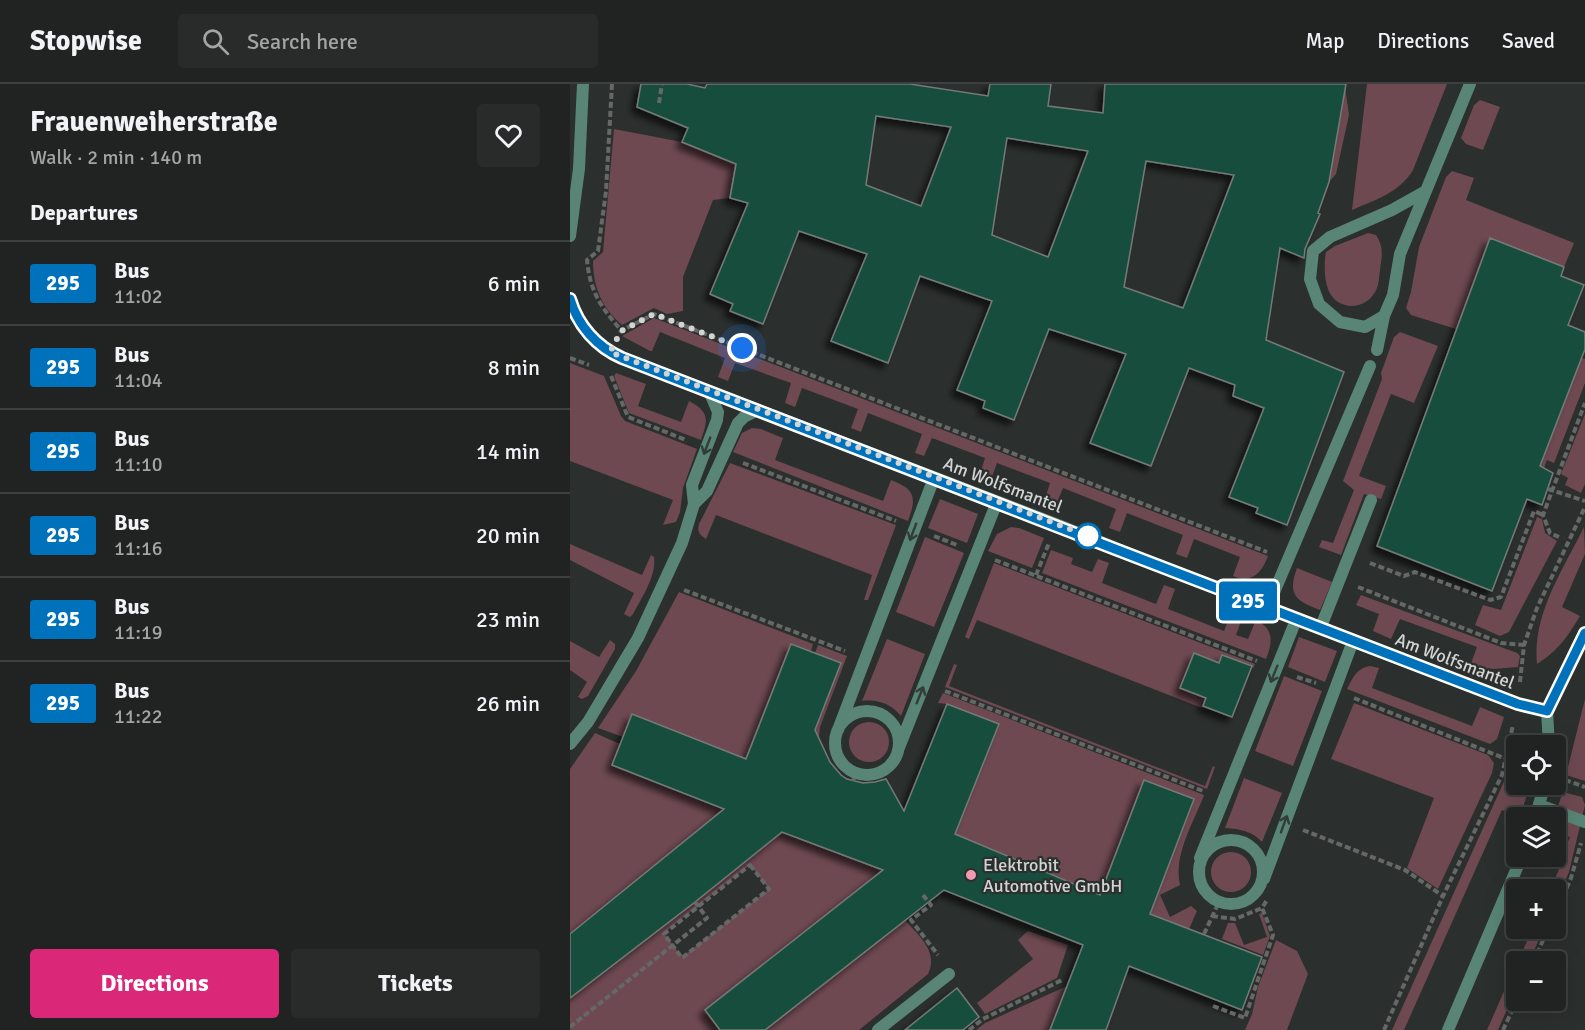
<!DOCTYPE html>
<html lang="en">
<head>
<meta charset="utf-8">
<style>
  body { margin:0; font-family:Signika,sans-serif; background:#282b2a; color:#f1f3f6; height:100vh; display:flex; flex-direction:column; font-size:22px; white-space:nowrap }
  * { box-sizing:border-box; margin:0 }
  p { font-size:20px; color:#a2a4a5 }
  .icon { flex:none; width:33px; height:33px; fill:none; stroke:currentColor; stroke-width:2; stroke-linecap:round; stroke-linejoin:round }
  .map { position:relative; flex:1; overflow:hidden }
  .drawer { display:flex; flex-direction:column; background:#202322; width:570px }
  .drawer>* { flex:none }
  .badge { padding:0 12px; border-radius:4px; font-size:21px; line-height:39px }
  .tools { position:absolute; left:936px; top:651px; display:grid; gap:12px }
  .tools a { display:grid; place-items:center; width:60px; height:60px; border-radius:6px; background:#202322; box-shadow:0 6px 24px #0002,0 0 0 2px #3d4040; font-size:30px }
  .you { position:absolute; width:30px; height:30px; margin:-15px; border:4px solid #fff; border-radius:50%; background:#1a73e8; box-shadow:0 0 0 9px #1a73e833 }
  .map>.badge { position:absolute; translate:-50% -50%; box-shadow:0 0 0 3px #fff }
  h2 { padding:0 30px; font-size:22px; line-height:54px }
  .round { display:grid; place-items:center; flex:none; width:63px; height:63px; border-radius:6px; background:#282b2a }
  .head { display:flex; align-items:center; justify-content:space-between; height:102px; padding:0 30px }
  h1 { font-size:28px; font-weight:800; line-height:45px }
  .button { display:flex; gap:12px; margin-top:auto; padding:12px 30px }
  .button a { flex:1; height:69px; border-radius:6px; background:#db2777; color:#fff; font-size:24px; font-weight:800; line-height:69px; text-align:center }
  .button a+a { background:#282b2a; color:#f1f3f6 }
  ul { padding:0; list-style:none }
  li { display:flex; align-items:center; gap:18px; height:84px; padding:0 30px; border-top:2px solid #3d4040 }
  li div { flex:1 }
  li b { display:block; font-size:22px }
  li em { font-style:normal }
  li .badge { min-width:66px; font-weight:700; text-align:center }
  header { display:flex; align-items:center; gap:36px; box-sizing:border-box; height:84px; padding:0 30px; background:#202322; border-bottom:2px solid #3d4040 }
  header strong { font-size:28px }
  nav { display:flex; gap:33px; margin-inline-start:auto; font-size:21px }
  .search { width:420px; height:54px; background:#282b2a; display:flex; align-items:center; gap:15px; box-sizing:border-box; padding:0 21px; border-radius:6px; color:#a2a4a5; font-size:22px }
  main { display:flex; flex:1; min-height:0 }
  .map>svg:first-child { display:block }
  .green { fill:#6e4952; fill-rule:evenodd }
  .building { fill:#154e3d; stroke:#757a78; stroke-width:1.5; fill-rule:evenodd; filter:url(#shadow) }
  .lines { fill:none; stroke-linecap:round; stroke-linejoin:round }
  .path { stroke:#656867; stroke-width:4; stroke-dasharray:6 3; stroke-linecap:butt }
  .service { stroke:#588575; stroke-width:12 }
  .minor { stroke:#588575; stroke-width:12 }
  .oneway { stroke:#323c38 }
  .line-casing { stroke:#fff; stroke-width:14 }
  .line { stroke:#0072bc; stroke-width:9 }
  .walk { stroke:#d1d4d3; stroke-width:6; stroke-dasharray:0 10.8 }
  .stop-dot { fill:#fff; stroke:#0072bc; stroke-width:3 }
  .poi-dot { fill:#f29aaf; stroke:#2b2f2d; stroke-width:2 }
  .labels { text-anchor:middle; stroke-width:4.5; stroke-linejoin:round; paint-order:stroke }
  .street-label { font-size:18px; fill:#d1d4d3; stroke:#2b2f2d }
  .poi-label { font-size:18px; fill:#d1d4d3; stroke:#2b2f2d; text-anchor:start }
</style>
</head>
<body>
<header>
<strong>Stopwise</strong>
<div class="search"><svg class="icon" aria-label="search" viewBox="0 0 24 24"><circle cx="10" cy="10" r="6"/><path d="M15 15l6 6"/></svg>Search here</div>
<nav><a>Map</a><a>Directions</a><a>Saved</a></nav>
</header>
<main>
<section class="drawer">
<div class="head"><div><h1>Frauenweiherstraße</h1><p>Walk · 2 min · 140 m</p></div><a class="round"><svg class="icon" aria-label="heart" viewBox="0 0 24 24"><path d="M12 20l-8-8c-3-5 5-10 8-4 3-6 11-1 8 4z"/></svg></a></div>
<h2>Departures</h2>
<ul>
<li><span class="badge" style="background:#0072bc;color:#fff">295</span><div><b>Bus</b><p>11:02</p></div><em>6 min</em></li>
<li><span class="badge" style="background:#0072bc;color:#fff">295</span><div><b>Bus</b><p>11:04</p></div><em>8 min</em></li>
<li><span class="badge" style="background:#0072bc;color:#fff">295</span><div><b>Bus</b><p>11:10</p></div><em>14 min</em></li>
<li><span class="badge" style="background:#0072bc;color:#fff">295</span><div><b>Bus</b><p>11:16</p></div><em>20 min</em></li>
<li><span class="badge" style="background:#0072bc;color:#fff">295</span><div><b>Bus</b><p>11:19</p></div><em>23 min</em></li>
<li><span class="badge" style="background:#0072bc;color:#fff">295</span><div><b>Bus</b><p>11:22</p></div><em>26 min</em></li>
</ul>
<div class="button"><a>Directions</a><a>Tickets</a></div>
</section>
<div class="map">
<svg width="1015" height="946" viewBox="0 0 1015 946">
  <defs>
    <filter id="shadow"><feDropShadow dx="-5.5" dy="5.5" stdDeviation="3" flood-color="#0009"/></filter>
  </defs>
  <rect width="100%" height="100%" fill="#2b2f2d"/>
  <path class="green" d="M797,0H877L843,86C829,109 805,116 782,126Z
    M775,3L779,31L766,90L759,98Z
    M910,16L930,23L913,66L896,60L891,54L904,21Z
    M44,45L112,58L166,80L160,114L143,116L113,193V227L97,230L84,224L52,241C32,224 23,203 23,177L33,168Z
    M882,87L904,94L896,116L1004,159L994,183L920,155L886,245L841,231L836,224L841,208L849,163L876,93Z
    M798,149L806,151C814,163 812,172 810,186C809,192 809,203 805,208C794,228 765,226 758,205C754,195 754,178 756,168L765,162Z
    M84,234L698,472C692,489 681,500 663,492L670,473L624,455L617,474L606,470L613,451L557,429L550,448L539,444L546,425L493,404L485,423L474,418L480,399L427,379L420,398L409,393L415,374L362,354L354,372L345,369L352,350L298,329L291,348L281,344L288,325L232,304L225,323L215,319L221,299L165,279L158,297L148,293L155,274L90,248L82,267H80L52,252Z
    M830,248L868,262L844,319L821,310L789,392L816,402L811,415L794,410L771,471L749,463L752,456L763,459L784,406L773,397L812,295L811,289L824,253Z
    M1007,272L1015,275V299L984,379L977,376L974,384L964,380Z
    M0,279L34,292L51,332L55,337L127,365L113,404L110,428L106,438L93,441L103,416L0,377Z
    M46,289L76,300L68,322L111,338L119,317C140,328 138,336 131,356L59,329L44,292Z
    M1015,330V400L1011,409L995,401L998,394L991,390Z
    M182,344L191,345L213,354L205,376L313,417L321,396C345,405 347,413 338,437L163,368L172,349Z
    M160,379L326,441L298,516H294L302,491L146,431L136,455C129,451 127,447 129,440Z
    M370,415L408,430L397,459L358,444Z
    M967,433L972,435L975,449L987,457L939,548L930,552L905,541L913,521L931,526Z
    M441,443L449,444L474,454L462,484L418,467L427,450Z
    M1014,443L1015,470L992,523L1010,532C998,552 988,567 967,580C962,530 993,486 1014,443Z
    M355,453L394,469L364,543L326,528Z
    M0,460L72,491L81,471L84,473C87,491 71,515 63,530L60,533L54,530L64,509L0,476Z
    M481,466L503,474L501,480L522,488L528,475L539,479L532,499L586,520L594,501L605,505L598,525L654,547L662,527L673,532L666,551L678,555L686,536C704,545 703,558 696,575L472,489Z
    M424,479L685,580L683,584L652,571L632,624L407,536L399,555L395,553Z
    M727,484L762,498L750,526C726,517 717,511 727,484Z
    M109,508L243,560L241,567L221,560L176,675L62,630L53,653L28,644L66,587Z
    M791,511L947,569L950,572L948,583L923,585L900,582L907,563L830,535L821,555L803,547L809,530L786,521Z
    M729,553L767,567L755,598L718,583Z
    M317,555L355,570L331,632C321,620 308,615 292,617Z
    M40,556L45,560V565L18,612L12,615L8,613L17,598L0,586V557L29,573Z
    M248,561L277,572L250,643L248,660L227,694L271,579L245,569Z
    M384,580L387,581L379,602L635,702L643,682L645,683L637,705L375,603Z
    M800,582L809,584L802,604L902,642L910,623L934,633L927,655L920,660L777,605C783,593 787,584 800,582Z
    M714,592L752,607L723,682L685,667Z
    M373,609L634,711C624,738 603,771 610,801L590,811L600,833L621,822L627,827L619,845L580,830L624,715L574,696L530,811L385,750L429,640L377,620L368,619Z
    M1015,615V697L996,691Z
    M784,619L918,671L924,679L922,689L868,805L837,784L864,714L761,675Z
    M279 658a20 20 0 1 1 40 0a20 20 0 1 1-40 0Z
    M25,649L50,660L42,682L153,726L0,850V685Z
    M941,688L946,690V700L960,701L950,733L932,726L834,946H822L936,693Z
    M674,694L712,709L692,758C682,747 670,745 655,744Z
    M993,708L1012,713L1015,721L999,788L986,818V806H980L993,776L991,774L1000,753L986,749L984,733Z
    M206,745L313,786L150,946H0V914L125,818L189,767ZM180,781L199,805L112,873L94,849Z
    M641 788a20 20 0 1 1 40 0a20 20 0 1 1-40 0Z
    M692,829L700,852L693,871L652,855L658,839H665L674,861L697,853L689,830Z
    M335,836C349,852 369,868 358,890L289,946H195Z
    M963,844L974,845L959,877H948Z
    M458,847L498,861L487,894L415,930L407,919L463,875L448,856Z
    M706,856L727,867L738,890L717,946H675L682,930L688,903Z
    M946,880V905L928,946H917Z
    M497,902L480,946H406L415,939Z"/>
  <path class="building" d="M71,0H117L135,4L137,0H340L418,12L420,0H481L478,22L533,29L535,0H776L759,98L748,129L750,130L735,165L734,174L710,164L696,256L774,288L717,441L686,429L688,424L659,413L694,324L663,312L665,301L619,284L581,382L520,359L556,270L479,245L444,336L413,324L415,317L387,306L422,217L350,192L318,279L261,257L297,170L229,147L193,240L160,227L163,220L140,210L178,119L160,114L166,80L112,58L118,44L67,23ZM306,32L381,43L351,122L296,101ZM437,54L518,67L478,173L422,151ZM576,77L664,91L613,224L554,203Z
    M920,154L994,183L991,192L1014,201L998,241L1015,248V265L970,382L983,389L972,421L957,415L922,507L807,462Z
    M221,560L271,579L245,646L260,678L271,691L277,695L293,699L305,698L316,695L334,727L377,620L429,640L385,750L530,811L574,696L624,715L580,830L692,873L672,926L559,882L536,946H480L513,861L374,806L195,946H150L135,926L313,786L212,748L125,818L0,914V850L154,725L42,681L62,630L176,675Z
    M624,569L649,579L652,571L682,582L662,633L633,622L636,614L610,604Z
    M387,904L409,933L393,946H335Z"/>
  <g class="lines">
    <path class="path" d="M42,0L36,107L28,167L17,176C20,207 30,222 50,245
      M89,19L92,0
      M50,249L51,247L84,230L697,468
      M0,274L19,281
      M41,292L58,333L116,356
      M173,379L326,437
      M978,405L1015,417
      M364,452L387,461
      M989,453L980,449L973,431L1015,319
      M425,476L687,577
      M800,479L834,492L845,488L920,516L931,513L964,427L973,431
      M466,491L479,459
      M788,503L931,559L954,561
      M114,506L275,567
      M727,593L746,599
      M950,598L954,561L967,524L1015,423
      M375,607L633,707
      M784,614L946,679
      M995,696L1015,703
      M283,697L286,689
      M733,746L835,786L873,812
      M180,781L199,805L112,874L94,850Z
      M353,811L361,821L341,836L368,871
      M986,829L1001,794L1011,759
      M642,832L665,835L692,824
      M634,850L649,818
      M964,878L978,844
      M643,922L675,934L703,851L692,824L697,816
      M0,943L137,834L125,818
      M399,946L413,935L492,896
      M814,946L873,812L932,691L943,641
      M933,946L947,916"/>
    <path class="service" d="M856,107L822,126L760,153L743,167L740,195L749,220L770,238L795,243L814,232L823,211L830,170L900,0
      M807,266L814,232
      M124,420L137,407L168,339L174,333L188,326
      M697,525L800,282
      M750,545L801,416
      M265 659a32 32 0 1 1 64 0a32 32 0 1 1-64 0Z
      M268,646L364,394
      M0,660L18,638L68,554L112,459L124,420L122,401L147,336L148,328L139,307
      M328,666L427,418
      M969,721L1015,738
      M629 788a32 32 0 1 1 64 0a32 32 0 1 1-64 0Z
      M630,774L726,536
      M694,795L783,557
      M308,946L379,890"/>
    <path class="minor" d="M0,152L9,85L13,0
      M0,215C8,242 27,262 52,274L486,440L697,525L948,620L977,627
      M979,662L977,627L1015,549
      M965,734L975,700
      M878,946L952,772"/>
  </g>
  <defs><path id="oneway-shaft" d="M-6 0H5M1.5-3L5.5 0L1.5 3" fill="none" stroke-width="1.6" stroke-linecap="round" stroke-linejoin="round" transform="scale(1.5)"/></defs>
  <g class="oneway">
    <use href="#oneway-shaft" transform="translate(137 362) rotate(111)"/>
    <use href="#oneway-shaft" transform="translate(343 448) rotate(111)"/>
    <use href="#oneway-shaft" transform="translate(704 590) rotate(112)"/>
    <use href="#oneway-shaft" transform="translate(350 611) rotate(-68)"/>
    <use href="#oneway-shaft" transform="translate(714 740) rotate(-70)"/>
  </g>
  <g class="lines">
    <defs>
      <path id="line" d="M0,215C8,242 27,263 52,274C352,388 648,507 948,620L977,627L1015,549"/>
    </defs>
    <use href="#line" class="line-casing"/>
    <use href="#line" class="line"/>
    <path class="walk" d="M172,264L84,230L51,247L40,268L518,452"/>
  </g>
  <circle class="stop-dot" cx="518" cy="452" r="12"/>
  <circle class="poi-dot" cx="401" cy="791" r="6"/>
  <g class="labels">
    <g class="street-label">
      <text transform="translate(433 401) rotate(21)" y="6">Am Wolfsmantel</text>
      <text transform="translate(885 577) rotate(21)" y="6">Am Wolfsmantel</text>
    </g>
    <g class="poi-label">
      <text x="413" y="787">Elektrobit<tspan x="413" dy="21">Automotive GmbH</tspan></text>
    </g>
  </g>
</svg>
<div class="tools">
<a><svg class="icon" aria-label="locate" viewBox="0 0 24 24"><circle cx="12" cy="12" r="6"/><path d="M12 2v4M12 18v4M2 12h4M18 12h4"/></svg></a>
<a><svg class="icon" aria-label="layers" viewBox="0 0 24 24"><path d="M12 4l9 5-9 5-9-5zM3 14l9 5 9-5"/></svg></a>
<a>+</a>
<a>−</a>
</div>
<div class="you" style="left:172px;top:264px"></div>
<b class="badge" style="left:678px;top:517px;background:#0072bc;color:#fff">295</b>
</div>
</main>
</body>
</html>
